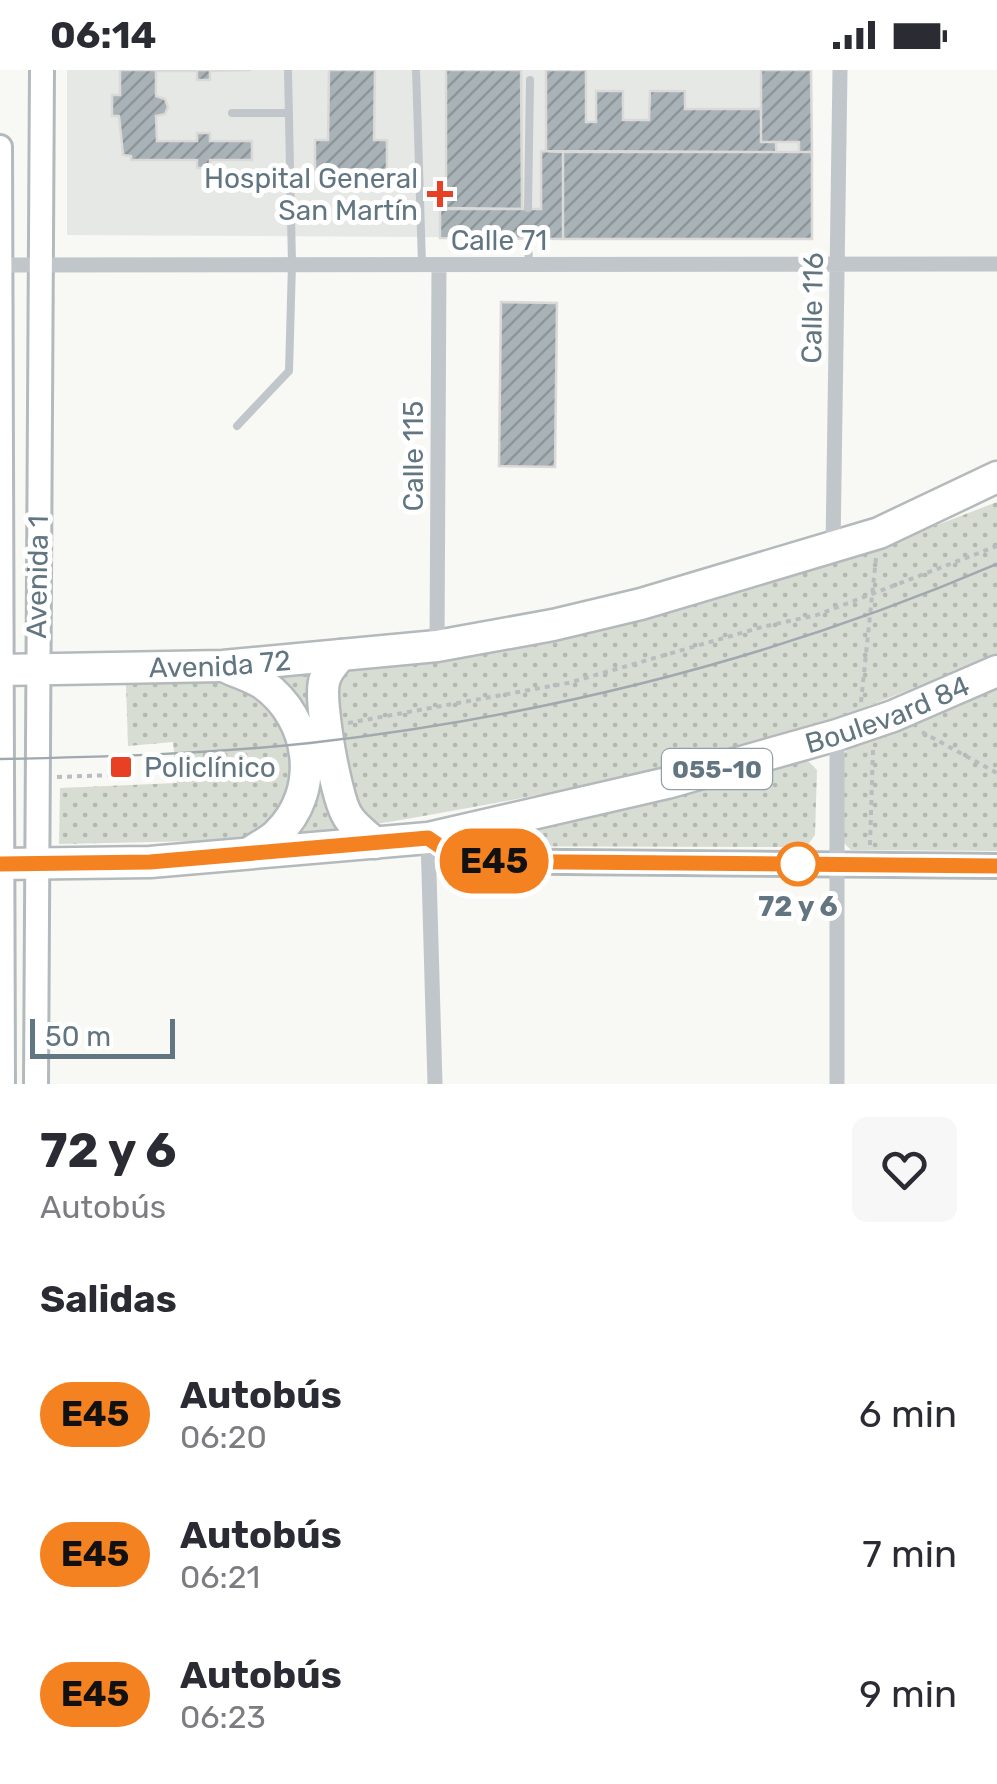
<!DOCTYPE html>
<html lang="es">
<head>
<meta charset="utf-8">
<style>
  body { margin:0; font-family:Rubik,sans-serif; background:#f7f7f7; color:#2b2b33; height:100vh; display:flex; flex-direction:column; font-size:38px; white-space:nowrap }
  * { box-sizing:border-box; margin:0 }
  p { font-size:32px; color:#7c7c81 }
  .icon { flex:none; width:55px; height:55px; fill:none; stroke:currentColor; stroke-width:2; stroke-linecap:round; stroke-linejoin:round }
  .map { position:relative; height:1014px; overflow:hidden }
  .drawer { display:flex; flex-direction:column; background:#fff; flex:1 }
  .drawer>* { flex:none }
  .badge { padding:0 20px; border-radius:32px; font-size:35px; line-height:65px }
  .scale { position:absolute; left:30px; bottom:25px; width:145px; box-sizing:border-box; padding-left:10px; border:5px solid #627681; border-top:0; font-size:28px; line-height:35px; white-space:nowrap; color:#627681; -webkit-text-stroke:8px #fff; paint-order:stroke }
  .map>.badge { position:absolute; translate:-50% -50%; box-shadow:0 0 0 5px #fff }
  h2 { padding:0 40px; font-size:38px; line-height:90px }
  .round { display:grid; place-items:center; flex:none; width:105px; height:105px; border-radius:15px; background:#f7f7f7 }
  .headline { display:flex; align-items:center; justify-content:space-between; height:170px; padding:0 40px }
  h1 { font-size:48px; font-weight:700; line-height:75px }
  ul { padding:0; list-style:none }
  li { display:flex; align-items:center; gap:30px; height:140px; padding:0 40px }
  li div { flex:1 }
  li b { display:block; font-size:38px }
  li em { font-style:normal }
  li .badge { min-width:110px; font-weight:700; text-align:center }
  .status { display:flex; justify-content:space-between; align-items:center; height:70px; padding:0 50px; background:#fff; direction:ltr }
  .status svg { height:28px; fill:currentColor }
  .map>svg:first-child { display:block }
  .built { fill:#e6e8e6 }
  .grass { fill:url(#grass-dots) }
  .building { fill:url(#building-hatch); stroke:#dad9d7; stroke-width:2.5 }
  .lines { fill:none; stroke-linecap:round; stroke-linejoin:round }
  .secondary-casing { stroke:#b3babe; stroke-width:28 }
  .highway-casing { stroke:#b4b9bc; stroke-width:35 }
  .path { stroke:#b9bdc0; stroke-width:4; stroke-dasharray:5 5; stroke-linecap:butt }
  .lane { stroke:#c1c6ca; stroke-width:8 }
  .street { stroke:#c1c6ca; stroke-width:15 }
  .secondary { stroke:#fff; stroke-width:22 }
  .highway { stroke:#fff; stroke-width:30 }
  .tram { stroke:#a0a9ae; stroke-width:2.5 }
  .line-casing { stroke:#fff; stroke-width:22 }
  .line { stroke:#f58220; stroke-width:15 }
  .poi-dot { fill:#e84025; stroke:#fff; stroke-width:4 }
  .stop-dot { fill:#fff; stroke:#f58220; stroke-width:5 }
  .labels { text-anchor:middle; stroke-width:10; stroke-linejoin:round; paint-order:stroke }
  .shield { fill:#fff; stroke:#919fa7; stroke-width:2.5 }
  .shield-label { font-size:25px; font-weight:bold; fill:#627681 }
  .poi-label { font-size:28px; fill:#627681; stroke:#fff; text-anchor:end }
  .street-label { font-size:28px; fill:#627681; stroke:#fff }
  .stop-label { font-size:28px; font-weight:bold; fill:#627681; stroke:#fff }
</style>
</head>
<body>
<div class="status"><b>06:14</b><svg viewBox="0 0 49 12"><path d="M0 12V9h3v3zM5 12V6h3v6zM10 12V3h3v9zM15 12V0h3v12zM26 1h20v11H26zM47 4h2v5h-2z"/></svg></div>
<div class="map">
<svg width="997" height="1014" viewBox="0 0 997 1014">
  <defs>
    <pattern id="grass-dots" width="8" height="8" patternUnits="userSpaceOnUse" patternTransform="scale(2.5)"><rect width="8" height="8" fill="#d8ddd4"/><path d="M2 2h.1M6 6h.1" fill="none" stroke="#b3b8b1" stroke-width="1.8" stroke-linecap="round"/></pattern>
    <pattern id="building-hatch" width="6" height="6" patternUnits="userSpaceOnUse" patternTransform="scale(2.5)"><rect width="6" height="6" fill="#a8b2b7"/><path d="M-1 1l2-2M0 6l6-6M5 7l2-2" fill="none" stroke="#8c959a"/></pattern>
  </defs>
  <rect width="100%" height="100%" fill="#f8f8f5"/>
  <path class="built" d="M67,0H811L812,169L67,165Z"/>
  <path class="grass" d="M997,432V585C952,602 908,621 863,638C705,694 540,727 376,754L351,737L330,620L348,600L470,583L877,478Z
    M317,603L348,759L297,764C310,746 326,722 322,698C318,680 279,627 268,608Z
    M210,611L243,621L273,640L292,662L297,703L271,755L242,770L59,774L60,718L177,713L173,672L128,676L126,615Z
    M997,611V781L851,780L842,771L844,684L853,671Z
    M801,684L817,700L815,765L806,777L450,776Z"/>
  <path class="building" d="M120,0H251L210,1V10H197V1H156V26L165,29L168,37L165,44L156,46L157,71H197V63H210V71H252V90H210V98H197V90H131V86L123,85L119,46H112V25H120Z
    M329,0H375L374,70H387V100L315,99V70H328Z
    M446,0H521L522,139H446Z
    M546,0H586V52H596V21H623V50H649L650,21H685V39H761V72H776V82L546,81Z
    M761,0H811L812,82H799V72H761Z
    M541,81L563,82V169L440,168V138L541,139Z
    M563,82H812V169H563Z
    M501,232L557,233L555,397L499,396Z"/>
  <g class="lines">
    <defs>
      <path id="secondary" d="M0,77L3,1014
        M428,768L461,791L997,796
        M36,1014L42,0"/>
      <g id="highway">
        <path d="M341,585C334,593 326,601 324,612C319,632 336,727 347,745C353,756 366,765 375,773"/>
        <path d="M228,598C239,603 253,607 263,614C312,649 322,721 277,764C270,771 259,776 251,782"/>
        <path id="s1" d="M0,600L223,596L437,576L553,555L641,534L879,463L997,407"/>
        <path id="s2" d="M0,794L150,792L428,768L667,713L837,665L893,646L997,601"/>
      </g>
    </defs>
    <use href="#secondary" class="secondary-casing"/>
    <use href="#highway" class="highway-casing"/>
    <path class="path" d="M861,632L876,488
      M348,653L568,613L762,557L817,545L997,476
      M922,662L997,703
      M57,707L113,705V701
      M870,775L873,680"/>
    <path class="lane" d="M416,0L422,194
      M232,43H289
      M528,138L530,10
      M528,168L529,195
      M237,356L289,301L292,194L288,0"/>
    <path class="street" d="M0,195L997,194
      M833,478L840,0
      M437,576L439,195
      M428,768L435,1014
      M837,1014V665"/>
    <use href="#secondary" class="secondary"/>
    <use href="#highway" class="highway"/>
    <path class="tram" d="M0,689C103,687 208,684 310,673C547,646 778,588 997,494"/>
  </g>
  <g class="lines">
    <defs>
      <path id="line" d="M0,794L150,792L428,768L461,791L997,796"/>
    </defs>
    <use href="#line" class="line-casing"/>
    <use href="#line" class="line"/>
  </g>
  <g class="poi-dot">
    <path d="M435 109h10v10h10v10h-10v10h-10v-10h-10v-10h10z"/>
    <rect x="109" y="685" width="24" height="24" rx="5"/>
  </g>
  <circle class="stop-dot" cx="798" cy="794" r="20"/>
  <g class="labels">
    <rect class="shield" x="662" y="679" width="110" height="40" rx="8"/>
    <g class="shield-label">
      <text x="717" y="708">055-10</text>
    </g>
    <g class="poi-label">
      <text x="418" y="118">Hospital General<tspan x="418" dy="32">San Martín</tspan></text>
      <text x="144" y="707" text-anchor="start">Policlínico</text>
    </g>
    <g class="street-label">
      <text x="499" y="180">Calle 71</text>
      <text transform="translate(812 238) rotate(-89)" y="10">Calle 116</text>
      <text transform="translate(413 386) rotate(-90)" y="10">Calle 115</text>
      <text transform="translate(37 507) rotate(-89)" y="10">Avenida 1</text>
      <text dy="10" stroke="none"><textPath href="#s1" startOffset="220">Avenida 72</textPath></text>
      <text dy="10" stroke="none"><textPath href="#s2" startOffset="905">Boulevard 84</textPath></text>
    </g>
    <g class="stop-label">
      <text x="798" y="846">72 y 6</text>
    </g>
  </g>
</svg>
<div class="scale">50 m</div>
<b class="badge" style="left:494px;top:791px;background:#f58220;color:#111">E45</b>
</div>
<section class="drawer">
<div class="headline"><div><h1>72 y 6</h1><p>Autobús</p></div><a class="round"><svg class="icon" aria-label="heart" viewBox="0 0 24 24"><path d="M12 20l-8-8c-3-5 5-10 8-4 3-6 11-1 8 4z"/></svg></a></div>
<h2>Salidas</h2>
<ul>
<li><span class="badge" style="background:#f58220;color:#111">E45</span><div><b>Autobús</b><p>06:20</p></div><em>6 min</em></li>
<li><span class="badge" style="background:#f58220;color:#111">E45</span><div><b>Autobús</b><p>06:21</p></div><em>7 min</em></li>
<li><span class="badge" style="background:#f58220;color:#111">E45</span><div><b>Autobús</b><p>06:23</p></div><em>9 min</em></li>
</ul>
</section>
</body>
</html>
